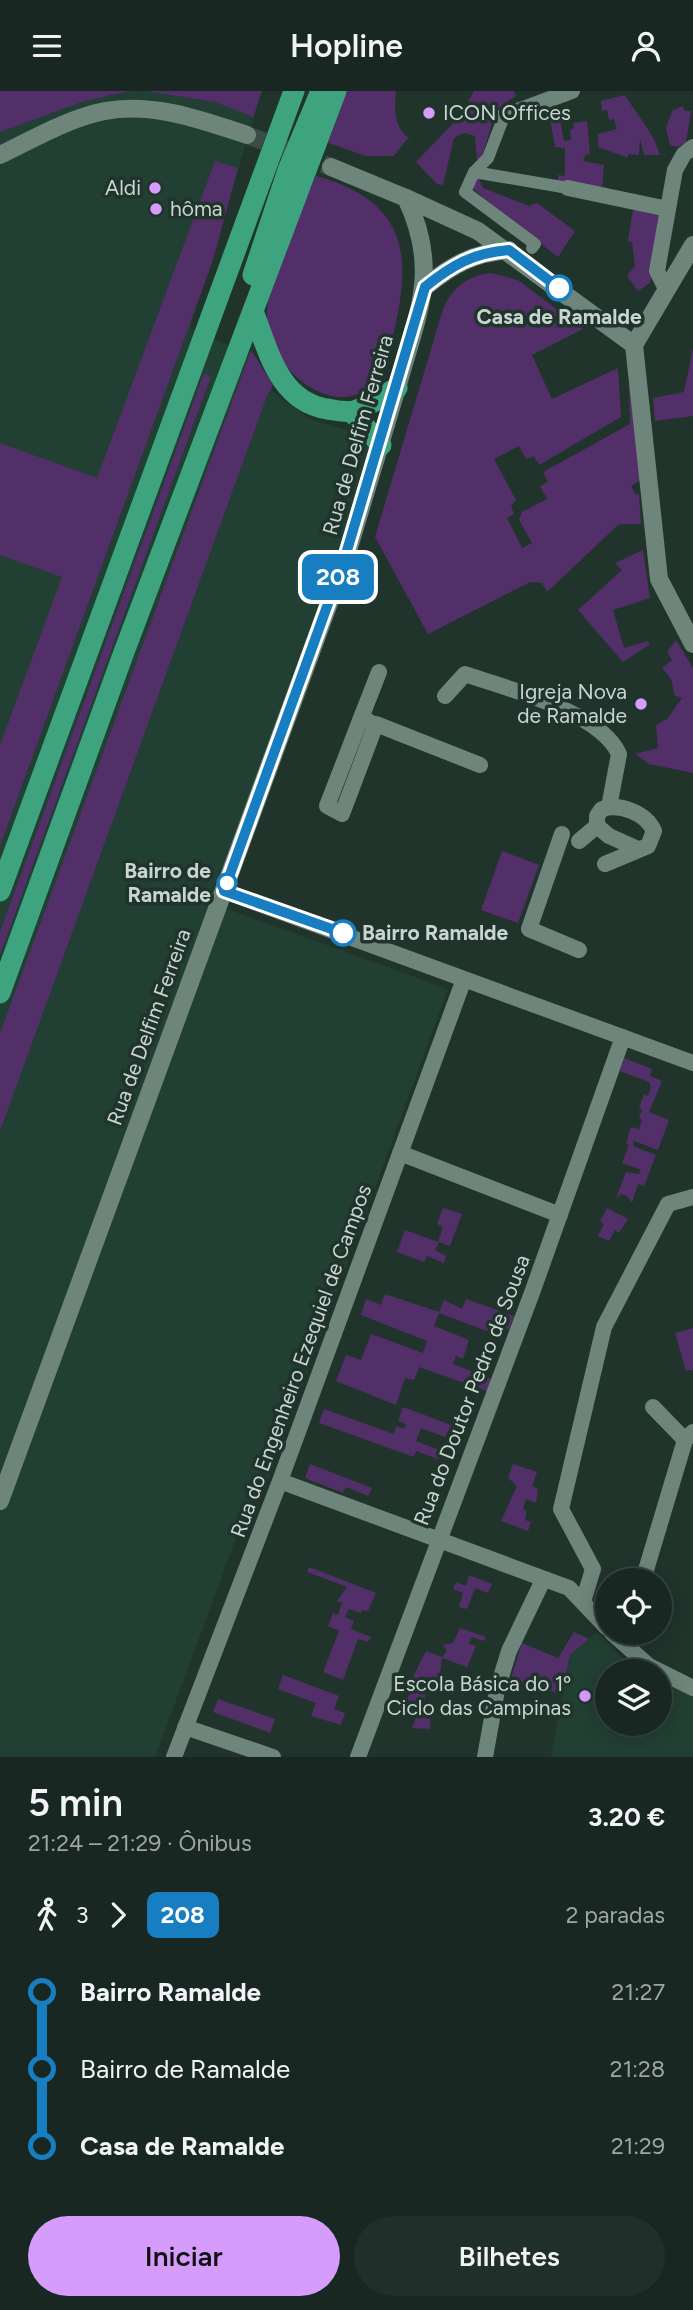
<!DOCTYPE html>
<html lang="pt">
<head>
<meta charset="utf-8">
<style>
  body { margin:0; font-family:Figtree,sans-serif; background:#212f2a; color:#f1f3f6; height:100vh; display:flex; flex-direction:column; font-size:26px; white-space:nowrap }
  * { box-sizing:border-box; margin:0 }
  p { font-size:23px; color:#9fa5a5 }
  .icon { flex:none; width:38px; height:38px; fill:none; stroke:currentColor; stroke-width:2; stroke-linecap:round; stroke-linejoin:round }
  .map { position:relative; height:1666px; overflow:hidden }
  .side { display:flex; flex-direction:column; background:#182721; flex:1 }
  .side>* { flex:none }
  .badge { padding:0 14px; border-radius:10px; font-size:24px; line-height:46px }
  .fabs { position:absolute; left:595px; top:1477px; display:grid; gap:14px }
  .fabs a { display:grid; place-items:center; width:77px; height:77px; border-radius:50%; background:#182721; box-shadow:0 4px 18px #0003,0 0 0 2px #36443f; font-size:35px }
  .map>.badge { position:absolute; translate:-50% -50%; box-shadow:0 0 0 4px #fff }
  .legs { display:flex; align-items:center; gap:10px; height:77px; padding:0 28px; font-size:23px }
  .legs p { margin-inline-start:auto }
  .summary { display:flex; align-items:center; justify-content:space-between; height:119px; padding:0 28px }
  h1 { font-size:38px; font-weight:600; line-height:52px }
  .cta { display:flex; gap:14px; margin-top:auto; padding:14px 28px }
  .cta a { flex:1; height:80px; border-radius:42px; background:#d59cfb; color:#111; font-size:28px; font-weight:600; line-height:80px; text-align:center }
  .cta a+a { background:#212f2a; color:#f1f3f6 }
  ul { padding:0 28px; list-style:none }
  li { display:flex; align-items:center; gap:24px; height:77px; font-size:26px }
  li i { display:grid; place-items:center; width:10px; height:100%; margin:0 9px; background:currentColor }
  li i::after { content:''; width:18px; height:18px; margin:-9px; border:5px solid; border-radius:50%; background:#182721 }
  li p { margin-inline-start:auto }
  li:first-child i { background:linear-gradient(#0000 50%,currentColor 0) }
  li:last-child i { background:linear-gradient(currentColor 50%,#0000 0) }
  header { display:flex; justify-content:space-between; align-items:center; height:91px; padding:0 28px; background:#182721; font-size:32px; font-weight:600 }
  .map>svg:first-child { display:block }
  .built { fill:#223f33 }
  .green { fill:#522f68 }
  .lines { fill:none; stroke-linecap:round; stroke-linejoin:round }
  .secondary-tunnel { stroke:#394c45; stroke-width:18; stroke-dasharray:18 9; stroke-linecap:butt }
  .pedestrian { stroke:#6e857b; stroke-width:12 }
  .minor { stroke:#6e857b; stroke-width:16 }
  .tertiary { stroke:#6e857b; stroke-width:18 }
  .secondary { stroke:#6e857b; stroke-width:18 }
  .motorway { stroke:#3da47f; stroke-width:21 }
  .line-1-casing { stroke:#fff; stroke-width:16 }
  .line-1 { stroke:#187ec2; stroke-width:10 }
  .poi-dot { fill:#d59cfb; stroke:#20342c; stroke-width:2.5 }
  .stop-1-dot { fill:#fff; stroke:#187ec2; stroke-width:3.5 }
  .labels { text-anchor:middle; stroke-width:7; stroke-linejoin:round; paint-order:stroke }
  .poi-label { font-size:21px; fill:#c9d5d0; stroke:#20342c; text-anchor:end }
  .stop-label { font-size:21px; font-weight:bold; fill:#c9d5d0; stroke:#20342c }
  .street-label { font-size:21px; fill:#c9d5d0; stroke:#20342c }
</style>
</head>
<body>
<header><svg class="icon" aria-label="menu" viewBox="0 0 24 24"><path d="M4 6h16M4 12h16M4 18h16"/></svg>Hopline<svg class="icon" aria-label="person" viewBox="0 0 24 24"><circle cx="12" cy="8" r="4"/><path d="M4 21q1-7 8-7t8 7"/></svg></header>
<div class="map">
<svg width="693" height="1666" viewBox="0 0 693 1666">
  <rect width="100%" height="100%" fill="#20342c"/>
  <path class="built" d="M0,0H262L190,237L251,265L273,301L310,328L353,341L373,361L297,583L208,811L448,898L265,1397L241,1434L155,1666H0Z
    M597,1541L631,1575L642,1580H607V1633H660V1589L693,1606V1666H551L570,1564Z"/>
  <path class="green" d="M0,0H130L84,10L3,40H0Z
    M146,0H262L253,26L215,11Z
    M347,0H396C394,18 394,37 410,48H407L394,65H366L328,52Z
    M474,0H514L516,5L496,19L482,66L477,69L475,45L464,42L454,47L443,94L437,93L416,71L459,26Z
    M625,4C638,26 653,40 660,64H644L640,48L639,64L628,63V67L598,56V43L617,38L614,28L609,29L607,19L602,20L601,10Z
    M682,15L685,20H691L686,52L677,56L670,54L666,37L672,20Z
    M558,19L564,50L571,49L570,39L574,37L573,32L587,30L590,63L585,64L583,70L604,74L602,99L558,91V84L565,85V57L555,56L549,22Z
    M215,70L238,77L213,169L0,755V654L62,486L0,464V352L97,387Z
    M316,85C426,115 408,188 385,277C351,342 269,285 267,228C266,184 299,125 316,85Z
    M478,85L483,97L529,115L537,112L575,140L558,166L481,107L482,105L472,97Z
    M634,113L663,125L650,192L638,200L627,185L635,175L632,151L628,150Z
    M491,182L518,189L583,238L532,264L552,308L618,277L621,326L539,374L534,365L526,368L519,355L494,368L516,409L511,415L514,423L507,427L522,457L532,452L519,429L522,421L547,408L540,395L548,391L543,381L630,333L629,293L632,290L642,388L631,395L636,404L639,403L641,433H619L547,501L542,492L530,491L428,543L375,446L443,218C453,196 467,185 491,182Z
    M693,257V325L655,330L653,307L684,301Z
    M251,259L273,294L267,305L0,1040V942Z
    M204,282L211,285L0,864V841Z
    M643,459L650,507L613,519L624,557L648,550L650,553L623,571L578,519L622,479L615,472Z
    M676,549L693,577V682L649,673L635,663L658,657L656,634L667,628L682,607L675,605L671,588L662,577L672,569L667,561Z
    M502,760L539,774L518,832L481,819Z
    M624,967L652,978L650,985L662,990L649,1021L669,1029L658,1059L634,1050L633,1055L656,1064L644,1095L638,1093L632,1112L627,1105L622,1103L616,1107L626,1081L639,1083L641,1079L622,1072L629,1054L626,1052L631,1036L639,1038L642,1029L639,1027L642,1019L639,1017L644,1003L648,1005L651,996L649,991L620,980Z
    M443,1117L462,1123L450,1155L439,1151L435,1159L446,1165L444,1172L427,1165L424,1171L397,1161L405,1139L438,1151L443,1136L437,1133Z
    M607,1117L628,1128L619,1142L615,1139L609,1150L598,1145L604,1133L600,1130Z
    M385,1203L439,1221L444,1209L462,1218L466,1208L514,1225L509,1239L495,1234L492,1242L439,1222L434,1235L469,1249L463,1268L456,1265L453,1273L492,1288L487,1300L419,1276L414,1289L405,1287L396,1314L336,1290L346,1264L361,1269L371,1243L423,1262L427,1250L361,1224L366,1208L381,1214Z
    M693,1237V1279L686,1280L675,1242Z
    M403,1316L451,1334L445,1346L421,1337L416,1350L442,1360L438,1368L416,1360L414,1366L319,1332L324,1318L394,1343L396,1335L404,1338L406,1333L398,1330Z
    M310,1373L372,1397L368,1405L346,1396L343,1402L305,1387Z
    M513,1373L537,1381L532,1395L538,1398L536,1412L526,1408L523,1418L527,1420L525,1429L531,1431L528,1440L501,1430L517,1395L508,1387Z
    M309,1476L376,1502L368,1520L362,1519L361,1522L349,1518L345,1526L354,1530L351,1538L371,1546L368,1551L358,1548L343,1589L323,1581L339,1540L328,1535L333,1522L338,1524L342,1512L337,1510L347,1496L307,1481Z
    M469,1484L492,1493L488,1502L475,1497L467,1518L459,1516L463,1502L453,1498L456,1491L466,1495Z
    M460,1537L486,1546L484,1550L472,1546L469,1553L476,1555L467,1576L442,1567L439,1589L427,1586L424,1615L431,1616L430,1638L412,1637L420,1616H404L414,1593L410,1592L426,1560L442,1566L447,1560L443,1554L453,1552Z
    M574,1541L589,1548L570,1564L562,1603L510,1590L522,1552L558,1567Z
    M283,1584L339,1605L334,1618L345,1622L341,1634L311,1625L316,1612L278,1598Z
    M218,1608L275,1628L270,1642L213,1621Z"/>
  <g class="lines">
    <path class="secondary-tunnel" d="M247,44L331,76"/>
    <path class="pedestrian" d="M504,25L488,67L474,81L465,101L535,153L532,157
      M474,81L568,97"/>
    <path class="minor" d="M504,25L572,0
      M568,97L668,118
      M666,198L657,180L675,79L684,63L693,56
      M445,605L465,583C507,598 600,620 619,663L609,716
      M361,627L327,715L342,723L376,633L480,674
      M370,631L361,627L379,581
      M562,743L529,838L579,859
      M579,750L597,735
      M605,773L648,755L654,740C646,722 620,712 602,718L597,725V735L609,745L638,758
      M224,800L693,972
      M400,1062L560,1124
      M653,1316L685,1349
      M280,1390L569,1497L607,1537
      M643,1489L685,1349L693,1341
      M583,1511L593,1478L561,1418L604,1236L668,1113L693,1106
      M612,1542L649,1575L693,1597
      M185,1636L273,1666
      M174,1666L280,1390L464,888
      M358,1666L533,1199L623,946
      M485,1666L497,1599L509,1560L543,1489"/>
    <path class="tertiary" d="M406,107L478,140L634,254
      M425,196C452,174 473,162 509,159
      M634,254L659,488L693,553
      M634,254L693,154
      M0,1410L347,463L397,297"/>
    <path class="secondary" d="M0,64C33,48 69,27 105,20C153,11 202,29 247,44
      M331,76L406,107C441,180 417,224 397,297"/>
    <path class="motorway" d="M253,184L288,79L321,0
      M253,220C268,258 278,310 327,318C335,319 346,322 354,320C368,316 383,304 397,297
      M352,321L381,354
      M0,800L294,0
      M0,902L124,561L336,0"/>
  </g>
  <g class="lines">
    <defs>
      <path id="line-1" d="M343,842L224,800L346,463L425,196C452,174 473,162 509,159L559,197"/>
    </defs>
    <use href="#line-1" class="line-1-casing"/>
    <use href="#line-1" class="line-1"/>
  </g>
  <g class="poi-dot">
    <circle cx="429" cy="22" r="7"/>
    <circle cx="155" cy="97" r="7"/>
    <circle cx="156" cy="118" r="7"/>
    <circle cx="641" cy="613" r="7"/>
    <circle cx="585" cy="1605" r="7"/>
  </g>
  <g class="stop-1-dot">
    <circle cx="559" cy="197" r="12"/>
    <circle cx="227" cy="792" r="9"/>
    <circle cx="343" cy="842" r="12"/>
  </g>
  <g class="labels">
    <g class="poi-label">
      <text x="443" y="29" text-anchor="start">ICON Offices</text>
      <text x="141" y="104">Aldi</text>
      <text x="170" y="125" text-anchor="start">hôma</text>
      <text x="627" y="608">Igreja Nova<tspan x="627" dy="24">de Ramalde</tspan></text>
      <text x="571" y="1600">Escola Básica do 1º<tspan x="571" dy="24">Ciclo das Campinas</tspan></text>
    </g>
    <g class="stop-label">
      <text x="559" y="233">Casa de Ramalde</text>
      <text x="211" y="787" text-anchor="end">Bairro de<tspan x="211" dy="24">Ramalde</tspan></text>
      <text x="362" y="849" text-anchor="start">Bairro Ramalde</text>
    </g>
    <g class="street-label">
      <text transform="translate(358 344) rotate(-74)" y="7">Rua de Delfim Ferreira</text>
      <text transform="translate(149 936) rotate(-70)" y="7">Rua de Delfim Ferreira</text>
      <text transform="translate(301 1270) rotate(-70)" y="7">Rua do Engenheiro Ezequiel de Campos</text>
      <text transform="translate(472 1299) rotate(-69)" y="7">Rua do Doutor Pedro de Sousa</text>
    </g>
  </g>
</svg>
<div class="fabs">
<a><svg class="icon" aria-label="locate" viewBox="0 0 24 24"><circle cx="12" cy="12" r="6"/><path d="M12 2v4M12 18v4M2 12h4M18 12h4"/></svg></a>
<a><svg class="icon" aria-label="layers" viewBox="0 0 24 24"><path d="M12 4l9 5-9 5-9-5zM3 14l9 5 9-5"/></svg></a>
</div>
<b class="badge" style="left:338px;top:486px;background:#187ec2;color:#fff">208</b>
</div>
<section class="side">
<div class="summary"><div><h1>5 min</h1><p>21:24 – 21:29 · Ônibus</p></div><b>3.20 €</b></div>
<div class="legs"><svg class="icon" aria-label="walk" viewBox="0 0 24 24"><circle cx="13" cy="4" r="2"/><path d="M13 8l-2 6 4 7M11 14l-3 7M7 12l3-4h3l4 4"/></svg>3<svg class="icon" aria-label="forward" viewBox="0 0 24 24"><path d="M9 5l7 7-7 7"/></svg><b class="badge" style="background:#187ec2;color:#fff">208</b><p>2 paradas</p></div>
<ul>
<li><i style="color:#187ec2"></i><b>Bairro Ramalde</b><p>21:27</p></li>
<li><i style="color:#187ec2"></i><span>Bairro de Ramalde</span><p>21:28</p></li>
<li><i style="color:#187ec2"></i><b>Casa de Ramalde</b><p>21:29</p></li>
</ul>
<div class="cta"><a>Iniciar</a><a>Bilhetes</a></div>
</section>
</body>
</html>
